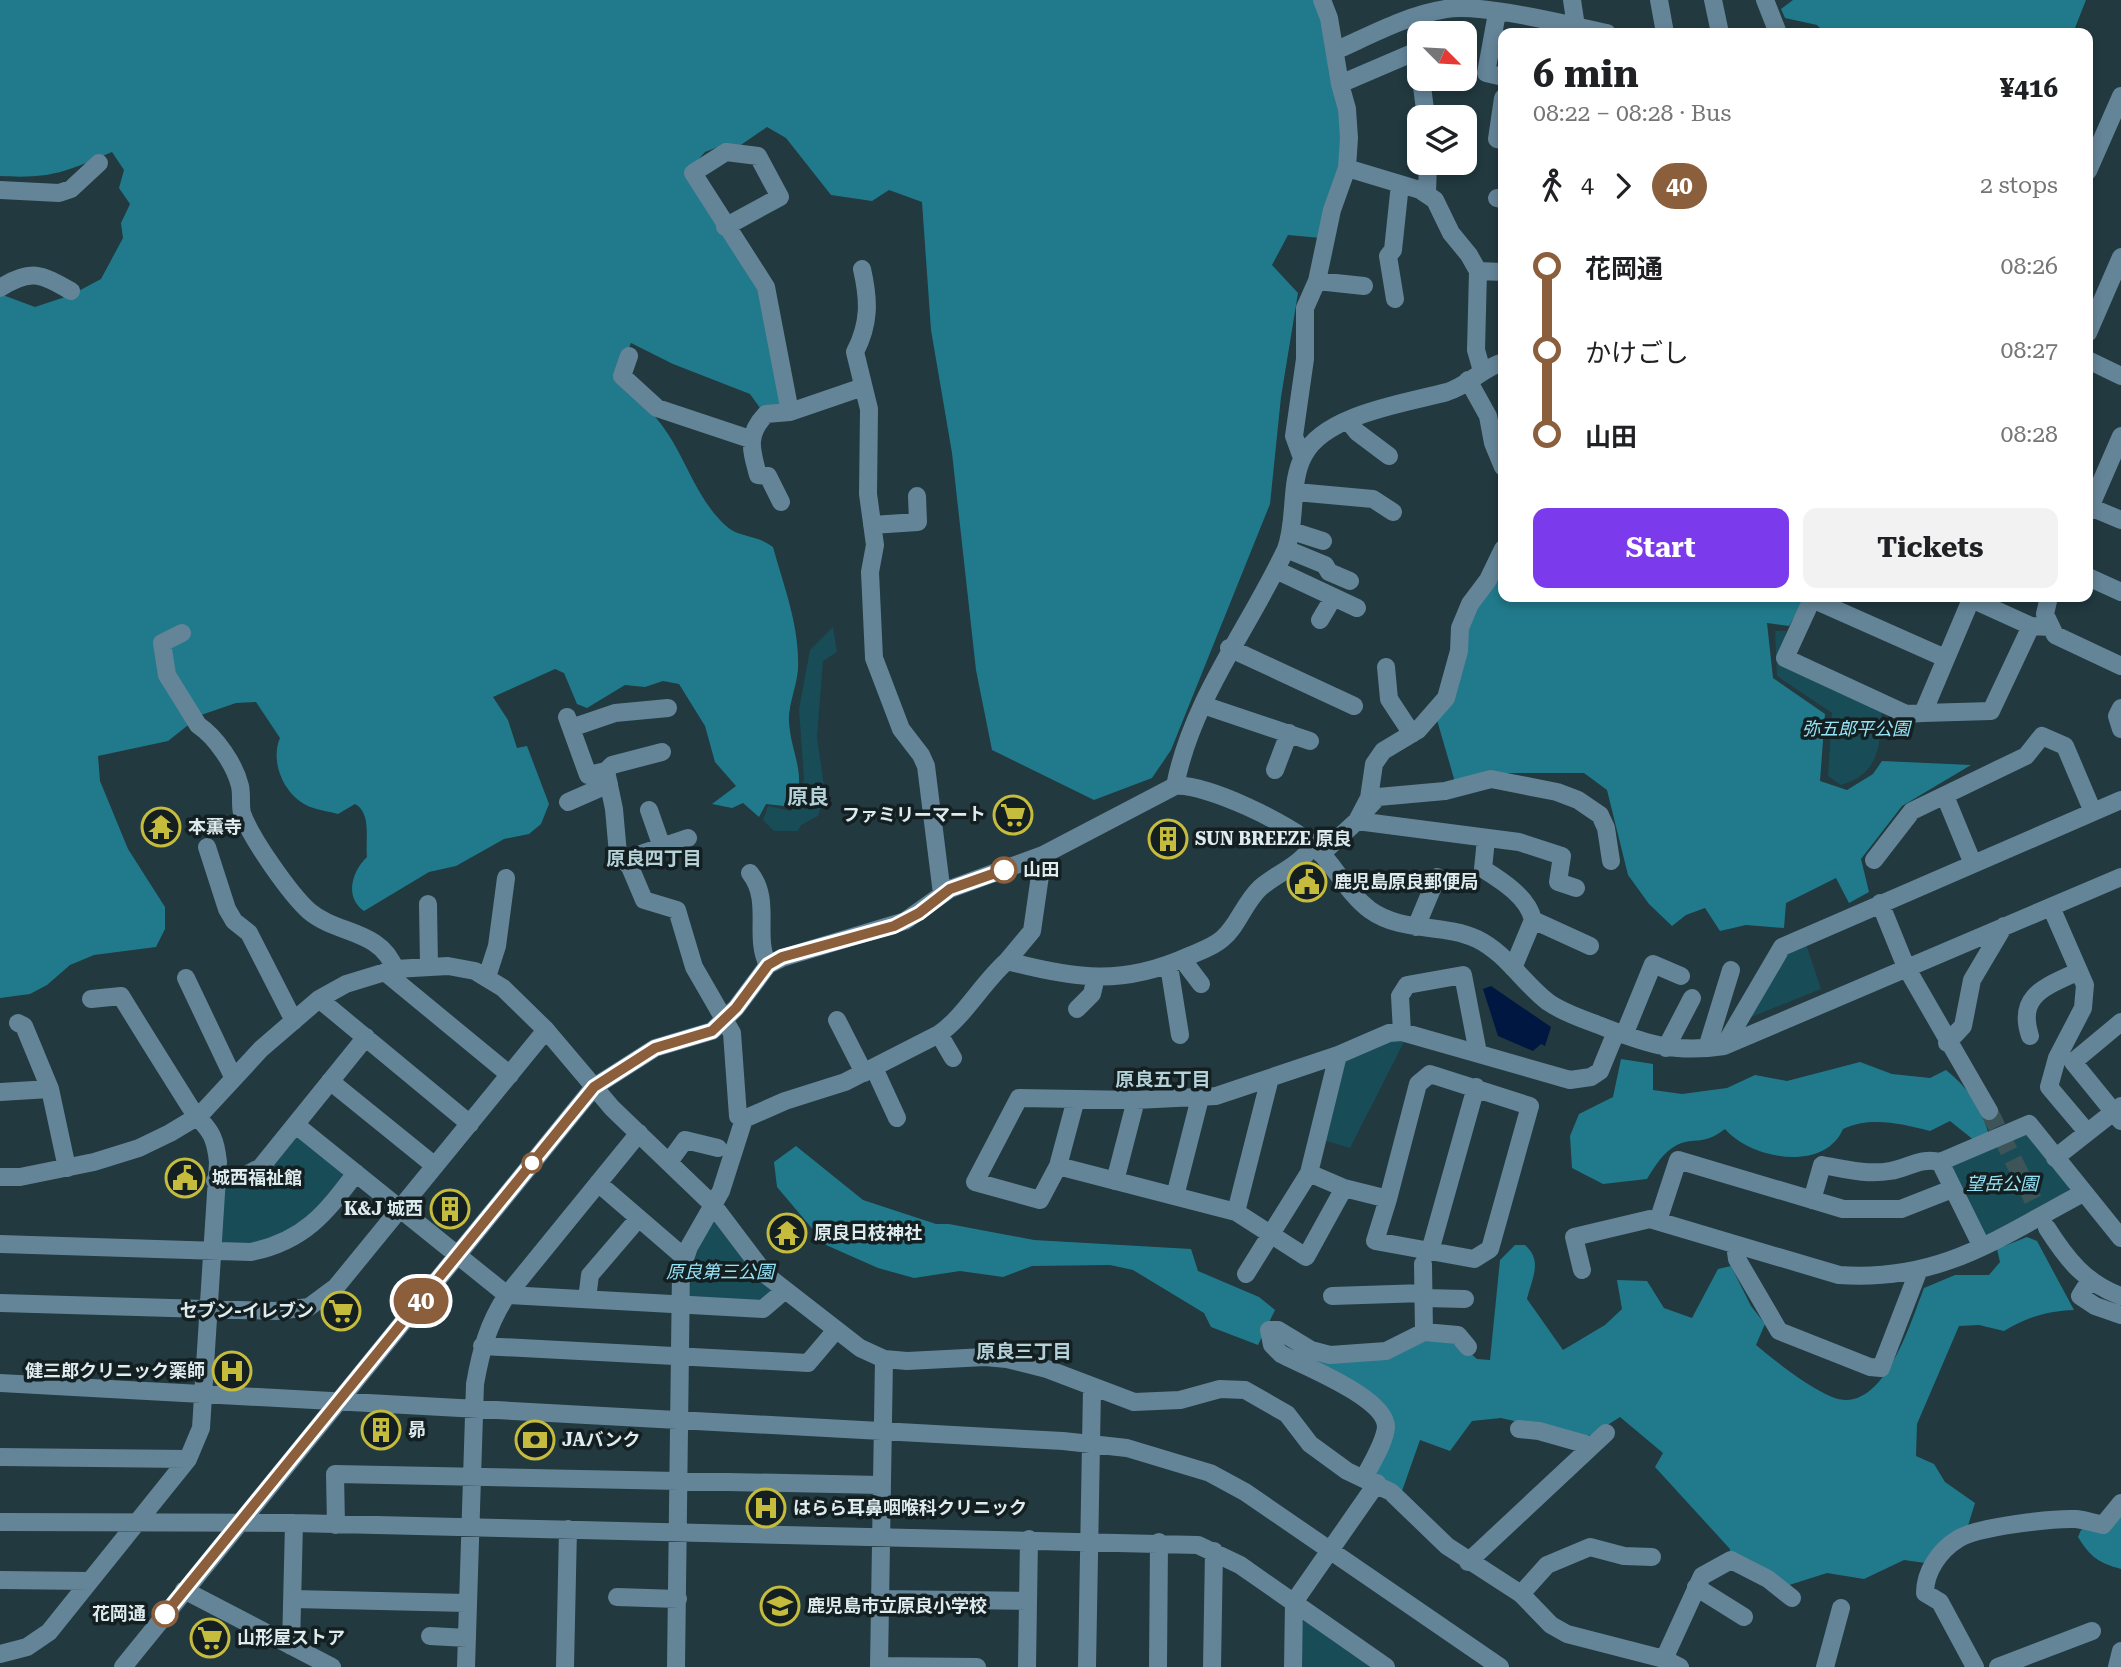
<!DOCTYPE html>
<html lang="en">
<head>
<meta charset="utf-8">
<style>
  body { margin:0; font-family:"Roboto Serif","Noto Sans JP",serif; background:#f2f2f2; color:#202124; height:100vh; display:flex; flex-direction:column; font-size:26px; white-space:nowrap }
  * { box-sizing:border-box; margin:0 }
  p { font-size:23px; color:#757577 }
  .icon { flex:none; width:38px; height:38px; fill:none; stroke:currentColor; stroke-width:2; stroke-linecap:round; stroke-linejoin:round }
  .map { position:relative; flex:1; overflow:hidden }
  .side { position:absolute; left:1498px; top:28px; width:595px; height:574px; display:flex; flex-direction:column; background:#fff; border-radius:14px; box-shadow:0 4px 10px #0003 }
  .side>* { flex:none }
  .badge { padding:0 14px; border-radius:23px; font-size:24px; line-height:46px }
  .needle { width:46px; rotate:114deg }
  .buttons { position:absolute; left:1407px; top:21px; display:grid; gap:14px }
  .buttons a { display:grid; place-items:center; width:70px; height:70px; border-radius:14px; background:#fff; box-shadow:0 4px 10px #0003; font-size:35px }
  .map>.badge { position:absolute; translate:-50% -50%; box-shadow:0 0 0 4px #fff }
  .legs { display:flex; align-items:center; gap:10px; height:77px; padding:0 35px; font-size:23px }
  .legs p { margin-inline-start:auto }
  .head { display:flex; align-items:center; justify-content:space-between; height:119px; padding:0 35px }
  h1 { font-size:38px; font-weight:700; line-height:52px }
  .button { display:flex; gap:14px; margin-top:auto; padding:14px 35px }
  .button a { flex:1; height:80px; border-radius:14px; background:#7c3aed; color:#fff; font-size:28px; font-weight:700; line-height:80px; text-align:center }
  .button a+a { background:#f2f2f2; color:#202124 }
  ul { padding:0 35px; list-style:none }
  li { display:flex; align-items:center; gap:24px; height:84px; font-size:26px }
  li i { display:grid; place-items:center; width:10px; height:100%; margin:0 9px; background:currentColor }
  li i::after { content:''; width:18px; height:18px; margin:-9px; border:5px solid; border-radius:50%; background:#fff }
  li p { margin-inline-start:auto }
  li:first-child i { background:linear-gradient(#0000 50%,currentColor 0) }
  li:last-child i { background:linear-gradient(currentColor 50%,#0000 0) }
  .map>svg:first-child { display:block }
  .green { fill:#184c57 }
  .forest { fill:#217a8b }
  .water { fill:#001841 }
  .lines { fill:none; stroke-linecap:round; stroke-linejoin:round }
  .minor-tunnel { stroke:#3d5459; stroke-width:18; stroke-dasharray:18 9; stroke-linecap:butt }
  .minor { stroke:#648498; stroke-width:18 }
  .line-1-casing { stroke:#fff; stroke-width:16 }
  .line-1 { stroke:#8b5e3c; stroke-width:10 }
  .stop-1-dot { fill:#fff; stroke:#8b5e3c; stroke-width:3.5 }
  .labels { text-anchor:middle; stroke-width:7; stroke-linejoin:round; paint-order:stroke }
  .park-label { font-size:18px; font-style:italic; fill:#95e3f6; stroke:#141f21 }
  .poi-label { font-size:18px; font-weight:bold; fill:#ddebef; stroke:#141f21; text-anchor:start }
  .stop-label { font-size:18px; font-weight:bold; fill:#ddebef; stroke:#141f21; text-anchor:start }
  .neighbourhood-label { font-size:19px; font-weight:bold; fill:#b4d1d8; stroke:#141f21 }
  .quarter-label { font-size:21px; font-weight:bold; fill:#b4d1d8; stroke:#141f21 }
</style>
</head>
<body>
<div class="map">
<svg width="2121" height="1667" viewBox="0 0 2121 1667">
  <rect width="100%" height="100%" fill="#21393f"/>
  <path class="green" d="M833,627L837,652L823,661L817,737L825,793L818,816L801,825L798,831H774L763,820L768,806L791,811L799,800L804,779L799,709L810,650Z
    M1775,631H1786L1782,665L1882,710C1880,745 1880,774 1841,785L1828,776L1832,713L1777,676Z
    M1806,944L1821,989L1746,1019L1786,950Z
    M1392,1038L1405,1040L1350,1148L1323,1140L1344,1060Z
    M2019,1132L2030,1134L2072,1185L2070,1195L1988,1238L1982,1235L1949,1161Z
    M295,1134L347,1171C338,1184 330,1202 318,1212C292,1237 255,1247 220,1243L223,1187Z
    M718,1221L771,1289L772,1294L766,1301L694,1300L690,1296C690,1268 697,1248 711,1223Z
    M1308,1619L1376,1667H1298L1299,1624Z"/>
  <path class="forest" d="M0,0H1314L1325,27L1345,141L1321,238L1288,235L1272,265L1298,293L1281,397L1270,504L1171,750L1152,778L1094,800L992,750L976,670L952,453L931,330L922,202L889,190L872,201L831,195L786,138L767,127L735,149L718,147L705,152L687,172L760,294L784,407L760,408L750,394L673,364L631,343L616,379C635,396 654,412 668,434C687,463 698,500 725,525C738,538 756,534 773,547C784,587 800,627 798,669C797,686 788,705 789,722C791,754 808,776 793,807L766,804L759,817L743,803L732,808L712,804L736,786L715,762L705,726L679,684L663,681L645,687L625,685L587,708L577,704L564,673L555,669L493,697L508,720L517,748L527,746L549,804L541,824L529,834L504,839L456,866L429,872L364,911C344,897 352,871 367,857C365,840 372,813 355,804L338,814C328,811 315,810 306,805C283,793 270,761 280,738L256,702L236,703L201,715L168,741L98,756L100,781L128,849L165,907V929L156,947L94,955L70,965L47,985L30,994L0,998V294L35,307L71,295L101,279L123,238L121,223L130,204L119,188L124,170L112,152C66,172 50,179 0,176Z
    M1793,0H2086L2073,33H1825L1817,25L1785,18L1781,9Z
    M1503,563V597H1806L1789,626L1767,623L1773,678L1825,714L1820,781L1847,790L1873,774L1882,761L1971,765L1902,806L1861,859L1869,892L1849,903L1836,878L1786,903L1784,928L1746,925L1720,931L1705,908L1686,915L1672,926L1649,904L1628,875L1607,790L1584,773H1479L1455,782L1437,720L1470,605Z
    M1621,1059L1653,1064V1090L1682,1094L1727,1088L1755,1075L1787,1081L1860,1062L1892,1074L1930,1078L1946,1070C1966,1086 1981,1106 1988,1132L1981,1140L1975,1141L1950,1121L1930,1131C1901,1124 1872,1116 1843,1129C1824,1173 1751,1159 1725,1129C1701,1147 1696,1136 1677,1145C1663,1152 1655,1166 1647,1179L1603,1184L1572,1168L1570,1136L1579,1114L1613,1097Z
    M796,1146L863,1200L936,1224H949L1034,1240L1191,1249L1198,1271L1259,1297L1275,1310L1258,1345L1211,1327L1204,1313L1133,1270L1110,1265L1032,1266L1003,1277L960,1271L914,1278L878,1268L826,1245L777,1187L774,1162Z
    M2027,1237L2037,1241L2074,1310C2047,1311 2028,1317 2004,1331L1979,1325L1959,1326L1917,1424L1916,1456L1934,1464L1945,1482L1975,1503L1967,1529L1925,1563L1904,1560L1864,1579L1827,1573L1783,1587L1730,1554V1549L1655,1467L1663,1453L1620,1417L1592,1435L1582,1437L1501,1418L1472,1421L1450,1451L1420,1440L1402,1491L1370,1475L1390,1413L1301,1359L1426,1335L1455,1340L1477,1359L1490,1360L1500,1260L1515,1245H1525C1543,1261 1532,1278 1527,1299L1563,1350L1605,1325L1622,1309L1617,1280L1647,1281L1664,1308L1692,1318L1718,1269L1731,1266L1751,1306L1765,1324L1756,1345C1779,1364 1805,1385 1832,1397C1883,1418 1911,1321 1924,1288L1955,1275H1989L2000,1262L1997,1249Z
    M2121,1512V1569C2099,1563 2090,1557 2078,1537L2081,1530Z"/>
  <path class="water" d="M1491,986L1551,1027L1545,1046L1541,1044L1533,1051L1498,1036L1483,989Z"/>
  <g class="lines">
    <path class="minor-tunnel" d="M1989,1111L2047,1228"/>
    <path class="minor" d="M1572,0L1577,33
      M1659,0L1665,33
      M1713,0L1720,33
      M1765,0L1778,33
      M1497,13L1486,73L1503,77
      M1335,51C1371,35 1407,15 1446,9C1482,3 1568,25 1607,33
      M1421,79L1426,117
      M1340,84L1417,51L1419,65
      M1503,98L1497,139L1503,140
      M1347,168L1420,190L1435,200L1451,233L1469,255L1478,271L1476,350L1482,371
      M2088,171L2121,96
      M0,190L59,193L71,189L99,163
      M1427,193L1428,163
      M1497,198L1503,199
      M725,227L780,197L758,156L726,152L693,173L766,287L790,412
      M862,269C869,300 870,323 855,352L869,409L868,494L875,545L870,572L874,658L901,729L921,755L926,766L942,894
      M1478,271L1503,272
      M1317,281L1364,286
      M0,288C31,268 41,274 71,291
      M1395,299L1388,256L1393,250L1400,184
      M2088,333L2121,257
      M629,356L622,376L657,408L750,439
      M2088,360L2121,376
      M1468,380L1488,416L1493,443L1503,467
      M1349,422L1357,432L1389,456
      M1302,458L1294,436L1305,359V308L1317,281L1332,210L1347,168L1349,138L1347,109L1340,84L1329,18L1322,0
      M1296,492L1373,499L1393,512
      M781,502L768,476L758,475C751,449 746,435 766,414L790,412L863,387
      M2090,507L2121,520
      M2088,512L2121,436
      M872,525L918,522L917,496
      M1292,531L1323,541
      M1286,549L1325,565L1329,572L1350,581
      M1276,570L1357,608
      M2088,577L2121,592
      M1813,597L1785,658L1906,714L1923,713L1972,597
      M1967,597L2031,626
      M2049,597L2045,614L2055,635L2121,666
      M1812,599L1945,658
      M1320,620L1333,598
      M182,633L162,643L167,675L198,725C216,737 235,765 240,786C242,795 240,805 242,813C250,837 290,894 309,911C337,935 380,929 395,969
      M1229,648L1354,706
      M1386,667L1389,699L1412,734
      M1203,705L1310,741
      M2121,708L2117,716L2121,729
      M1923,713L1991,711L2031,626L2049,627
      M567,717L588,775L606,771L614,809L618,854L630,867L644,900L677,910L694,967L732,1033L738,1116L744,1119
      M571,728L615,713L668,708
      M1275,770L1289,733
      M606,771L612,765L662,752
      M1175,786C1192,699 1249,628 1286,549C1297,519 1289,482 1304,455C1325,414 1407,403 1447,392C1467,386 1483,368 1503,362
      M1945,796L1973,864
      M568,802L609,784
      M649,810L662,847
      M1366,810L1378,797L1445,791L1491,779L1557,792L1578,800L1600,815L1606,828L1611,861
      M1357,821L1519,842L1562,856L1558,882L1576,888
      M1486,839L1483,869C1502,881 1528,897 1533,920L1513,968
      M207,847L227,909L234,921L249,933L294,1021
      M1321,854L1357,821L1369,798L1374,764L1383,751L1418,730L1446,698L1459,651L1460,628L1470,604L1488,580L1503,549
      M623,860L688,838
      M1874,860L1912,811L2026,756L2042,736L2065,746L2093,812
      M750,873C772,901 753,936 768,965
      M1880,903L1906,967L1989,1111
      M428,904L429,966
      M2051,907L2085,985L2083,1008L2057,1058L2049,1087L2087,1132
      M1533,920L1590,946
      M1416,927L1437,877
      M1182,959L1201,984
      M1007,961L1032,931L1043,855
      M1169,966L1180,1035
      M385,972L510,1075
      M487,977L497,946L506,878
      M186,978L233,1077
      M319,999L470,1124
      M1077,1009L1092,994L1096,977
      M837,1020L864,1073
      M2121,1022L2073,1062L2121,1121
      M18,1023L24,1026L50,1089L67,1168
      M1402,1032L1400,996L1407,985L1463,975L1478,1053
      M939,1034L953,1058
      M1624,1035L1653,964L1681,976
      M2030,1036C2016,994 2048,986 2079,971
      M1947,1043L1963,1026L1972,980L2004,926
      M1724,1046L1782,947L2121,800
      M1666,1048L1692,998
      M1707,1048L1731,970
      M874,1068L897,1118
      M330,1081L435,1166
      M0,1092L50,1089
      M1076,1099L1058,1166L1040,1200L975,1182L1019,1098L1136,1100L1216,1096L1338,1055L1389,1033L1402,1032L1570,1080L1591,1077L1600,1071L1616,1032
      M296,1125L507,1295L763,1309L784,1291
      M2055,1158L2121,1106
      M669,1162L685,1140L718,1148
      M1940,1162L2029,1124L2121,1238
      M1058,1166L1236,1212L1306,1257L1344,1188
      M1309,1173L1344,1188L1388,1199L1418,1084L1430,1074L1530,1106L1490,1249L1474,1259L1375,1241L1388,1199
      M0,1177H20L94,1162L139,1148L170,1133L200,1115L261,1049L319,999L346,984L395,969L448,966L475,971L503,988L546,1030L612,1108L713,1205L766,1275L860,1348L884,1359L907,1361L985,1357L1007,1359L1047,1369L1134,1402L1180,1400L1220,1389L1245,1390L1287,1414L1310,1444L1347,1471L1391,1492L1447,1546L1521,1594L1551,1625L1567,1634L1664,1659L1680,1667
      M215,1181L244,1176L261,1167L366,1037
      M1115,1181L1136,1100
      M598,1183L685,1258
      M1175,1196L1200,1098
      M1812,1200L1822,1165C1845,1169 1867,1175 1890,1171C1908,1168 1921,1157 1940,1162L1982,1247
      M1236,1212L1270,1078
      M1658,1221L1678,1160L1843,1209H1901L1952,1189
      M2047,1228C2066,1258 2086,1284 2121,1296
      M0,1244L251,1252C304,1241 325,1214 356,1173
      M1735,1245L1737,1259L1779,1331L1870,1367L1881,1368L1918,1272
      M1430,1251L1476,1087
      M1423,1264L1424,1332
      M1582,1270L1574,1237L1650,1219L1839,1275C1941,1282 1998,1238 2083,1193
      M1246,1274L1309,1173L1338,1055
      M2090,1280L2080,1296L2095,1306L2121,1315
      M1332,1296L1424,1293
      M1424,1298L1465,1299
      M587,1299L590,1275L638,1219
      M0,1303L276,1311L309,1307L336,1287L546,1030
      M482,1346L808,1363L836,1330
      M0,1383L1063,1441L1127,1448L1210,1473L1245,1492L1500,1667
      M1519,1429L1539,1431L1592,1446
      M0,1457L188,1459
      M1364,1478C1371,1464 1385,1442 1386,1427C1386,1398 1304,1366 1281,1354L1272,1345L1269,1330H1278L1311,1350L1330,1355L1386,1351L1424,1332L1458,1335L1468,1347
      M0,1522L294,1523L1198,1545L1240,1565L1386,1667
      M336,1525L335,1474L881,1485
      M1468,1562L1606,1433
      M0,1580L90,1581
      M1696,1587L1744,1617
      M184,1590L332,1667
      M1521,1594L1547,1565L1590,1547L1624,1556L1652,1557
      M617,1597L678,1599
      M293,1599L467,1603
      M880,1599L1028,1601
      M430,1636L467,1638
      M291,1646L294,1523
      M0,1654L27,1647L49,1632L188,1459L201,1428L218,1162C214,1124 203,1129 187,1102C165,1067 143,1032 121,996L91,999
      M1664,1659L1702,1576L1731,1560L1768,1579L1792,1598
      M879,1666L977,1667
      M123,1667L594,1087L655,1048L712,1031L736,1008L768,965L782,958L905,921L950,889L1043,855L1175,786C1206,783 1290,824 1314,846C1335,865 1347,893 1370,910C1402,933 1443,923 1477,939C1506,953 1523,983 1548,1002C1562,1012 1580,1018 1596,1024C1643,1043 1673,1054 1724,1046L2121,877
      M466,1667L475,1384C481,1350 488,1324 507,1295L639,1133
      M565,1667L568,1529
      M676,1667L681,1271L689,1247L721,1191L744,1119L785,1101L845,1082L939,1034C963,1018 983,982 1007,961C1075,979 1123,986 1189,956C1200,951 1213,947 1222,939C1238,926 1244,903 1260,888C1277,873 1300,866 1313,845
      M879,1667L884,1359
      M1027,1667L1029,1539
      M1087,1667L1092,1388
      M1158,1667L1159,1542
      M1212,1667L1214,1551
      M1293,1667L1294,1602L1377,1483
      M1825,1667L1841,1608
      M1975,1667L1940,1602L1925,1593C1925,1571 1940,1550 1958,1539C1976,1527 2053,1518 2076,1519C2085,1520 2094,1523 2103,1525L2121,1503
      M1998,1667L2092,1631
      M2117,1667L2121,1651"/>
  </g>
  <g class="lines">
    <defs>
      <path id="line-1" d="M165,1614L594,1087L655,1048L712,1031L736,1008L768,965L782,957L894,926L919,913L950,889L1004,870"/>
    </defs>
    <use href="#line-1" class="line-1-casing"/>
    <use href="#line-1" class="line-1"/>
  </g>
  <defs>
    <symbol id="supermarket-ring" viewBox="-11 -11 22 22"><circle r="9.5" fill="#141f21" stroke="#c5bc3d" stroke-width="1.5"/><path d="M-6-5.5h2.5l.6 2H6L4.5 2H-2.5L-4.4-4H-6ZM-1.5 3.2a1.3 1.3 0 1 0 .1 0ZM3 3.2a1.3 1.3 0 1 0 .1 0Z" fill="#c5bc3d"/></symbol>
    <symbol id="temple-ring" viewBox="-11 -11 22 22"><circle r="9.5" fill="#141f21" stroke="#c5bc3d" stroke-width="1.5"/><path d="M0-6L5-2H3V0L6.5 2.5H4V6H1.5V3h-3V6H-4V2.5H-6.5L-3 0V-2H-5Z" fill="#c5bc3d"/></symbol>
    <symbol id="building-ring" viewBox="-11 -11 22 22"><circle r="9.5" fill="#141f21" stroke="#c5bc3d" stroke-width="1.5"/><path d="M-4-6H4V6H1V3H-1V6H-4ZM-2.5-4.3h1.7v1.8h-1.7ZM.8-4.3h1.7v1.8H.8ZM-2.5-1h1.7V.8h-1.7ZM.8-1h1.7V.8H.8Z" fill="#c5bc3d"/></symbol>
    <symbol id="civic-ring" viewBox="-11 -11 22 22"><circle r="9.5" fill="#141f21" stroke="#c5bc3d" stroke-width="1.5"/><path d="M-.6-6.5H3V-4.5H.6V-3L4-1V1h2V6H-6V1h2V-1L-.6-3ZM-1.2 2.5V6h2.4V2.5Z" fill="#c5bc3d"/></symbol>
    <symbol id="hospital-ring" viewBox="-11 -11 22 22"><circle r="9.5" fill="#141f21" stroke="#c5bc3d" stroke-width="1.5"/><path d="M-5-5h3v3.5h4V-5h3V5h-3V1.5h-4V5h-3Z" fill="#c5bc3d"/></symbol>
    <symbol id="bank-ring" viewBox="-11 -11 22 22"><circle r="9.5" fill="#141f21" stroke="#c5bc3d" stroke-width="1.5"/><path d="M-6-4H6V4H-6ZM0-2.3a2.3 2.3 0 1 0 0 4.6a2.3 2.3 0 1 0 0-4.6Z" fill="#c5bc3d"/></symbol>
    <symbol id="school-ring" viewBox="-11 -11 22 22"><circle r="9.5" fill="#141f21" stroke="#c5bc3d" stroke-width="1.5"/><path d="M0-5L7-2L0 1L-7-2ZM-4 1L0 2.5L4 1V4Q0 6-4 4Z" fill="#c5bc3d"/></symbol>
  </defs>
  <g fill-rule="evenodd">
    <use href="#supermarket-ring" x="991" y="793" width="44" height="44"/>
    <use href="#temple-ring" x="139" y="805" width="44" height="44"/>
    <use href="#building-ring" x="1146" y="817" width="44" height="44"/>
    <use href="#civic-ring" x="1285" y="860" width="44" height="44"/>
    <use href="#civic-ring" x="163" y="1156" width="44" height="44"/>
    <use href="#building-ring" x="428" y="1187" width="44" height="44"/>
    <use href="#temple-ring" x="765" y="1211" width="44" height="44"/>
    <use href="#supermarket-ring" x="319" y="1289" width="44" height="44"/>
    <use href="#hospital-ring" x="210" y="1349" width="44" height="44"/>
    <use href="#building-ring" x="359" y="1408" width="44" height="44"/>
    <use href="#bank-ring" x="513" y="1418" width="44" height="44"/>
    <use href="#hospital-ring" x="744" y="1486" width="44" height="44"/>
    <use href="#school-ring" x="758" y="1584" width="44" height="44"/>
    <use href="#supermarket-ring" x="188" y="1616" width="44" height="44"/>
  </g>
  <g class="stop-1-dot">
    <circle cx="1004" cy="870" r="12"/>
    <circle cx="532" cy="1163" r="9"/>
    <circle cx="165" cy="1614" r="12"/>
  </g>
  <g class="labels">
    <g class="park-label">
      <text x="1856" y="735">弥五郎平公園</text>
      <text x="2002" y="1190">望岳公園</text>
      <text x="720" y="1278">原良第三公園</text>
    </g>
    <g class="poi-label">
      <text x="986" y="821" text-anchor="end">ファミリーマート</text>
      <text x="188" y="833">本薫寺</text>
      <text x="1195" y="845">SUN BREEZE 原良</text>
      <text x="1334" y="888">鹿児島原良郵便局</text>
      <text x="212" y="1184">城西福祉館</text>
      <text x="423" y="1215" text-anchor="end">K&amp;J 城西</text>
      <text x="814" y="1239">原良日枝神社</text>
      <text x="314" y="1317" text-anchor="end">セブン-イレブン</text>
      <text x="205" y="1377" text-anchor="end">健三郎クリニック薬師</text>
      <text x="408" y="1436">昴</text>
      <text x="562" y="1446">JAバンク</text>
      <text x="793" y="1514">はらら耳鼻咽喉科クリニック</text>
      <text x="807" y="1612">鹿児島市立原良小学校</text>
      <text x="237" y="1644">山形屋ストア</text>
    </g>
    <g class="stop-label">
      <text x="1023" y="876">山田</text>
      <text x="146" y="1620" text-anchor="end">花岡通</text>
    </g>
    <g class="neighbourhood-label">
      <text x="654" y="865">原良四丁目</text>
      <text x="1163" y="1086">原良五丁目</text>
      <text x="1024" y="1358">原良三丁目</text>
    </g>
    <g class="quarter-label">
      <text x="808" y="804">原良</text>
    </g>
  </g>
</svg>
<div class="buttons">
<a><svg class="needle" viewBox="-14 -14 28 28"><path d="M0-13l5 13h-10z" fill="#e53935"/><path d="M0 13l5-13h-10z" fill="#757577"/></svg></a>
<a><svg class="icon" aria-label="layers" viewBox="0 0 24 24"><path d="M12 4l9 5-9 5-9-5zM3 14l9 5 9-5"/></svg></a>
</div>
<b class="badge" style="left:421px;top:1301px;background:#8b5e3c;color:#fff">40</b>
<section class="side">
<div class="head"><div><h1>6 min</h1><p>08:22 – 08:28 · Bus</p></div><b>¥416</b></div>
<div class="legs"><svg class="icon" aria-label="walk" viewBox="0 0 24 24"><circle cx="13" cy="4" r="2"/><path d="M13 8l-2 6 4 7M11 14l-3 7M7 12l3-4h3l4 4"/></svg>4<svg class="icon" aria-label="forward" viewBox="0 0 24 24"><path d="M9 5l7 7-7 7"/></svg><b class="badge" style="background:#8b5e3c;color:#fff">40</b><p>2 stops</p></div>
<ul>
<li><i style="color:#8b5e3c"></i><b>花岡通</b><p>08:26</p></li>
<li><i style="color:#8b5e3c"></i><span>かけごし</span><p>08:27</p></li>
<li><i style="color:#8b5e3c"></i><b>山田</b><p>08:28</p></li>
</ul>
<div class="button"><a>Start</a><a>Tickets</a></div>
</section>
</div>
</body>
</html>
